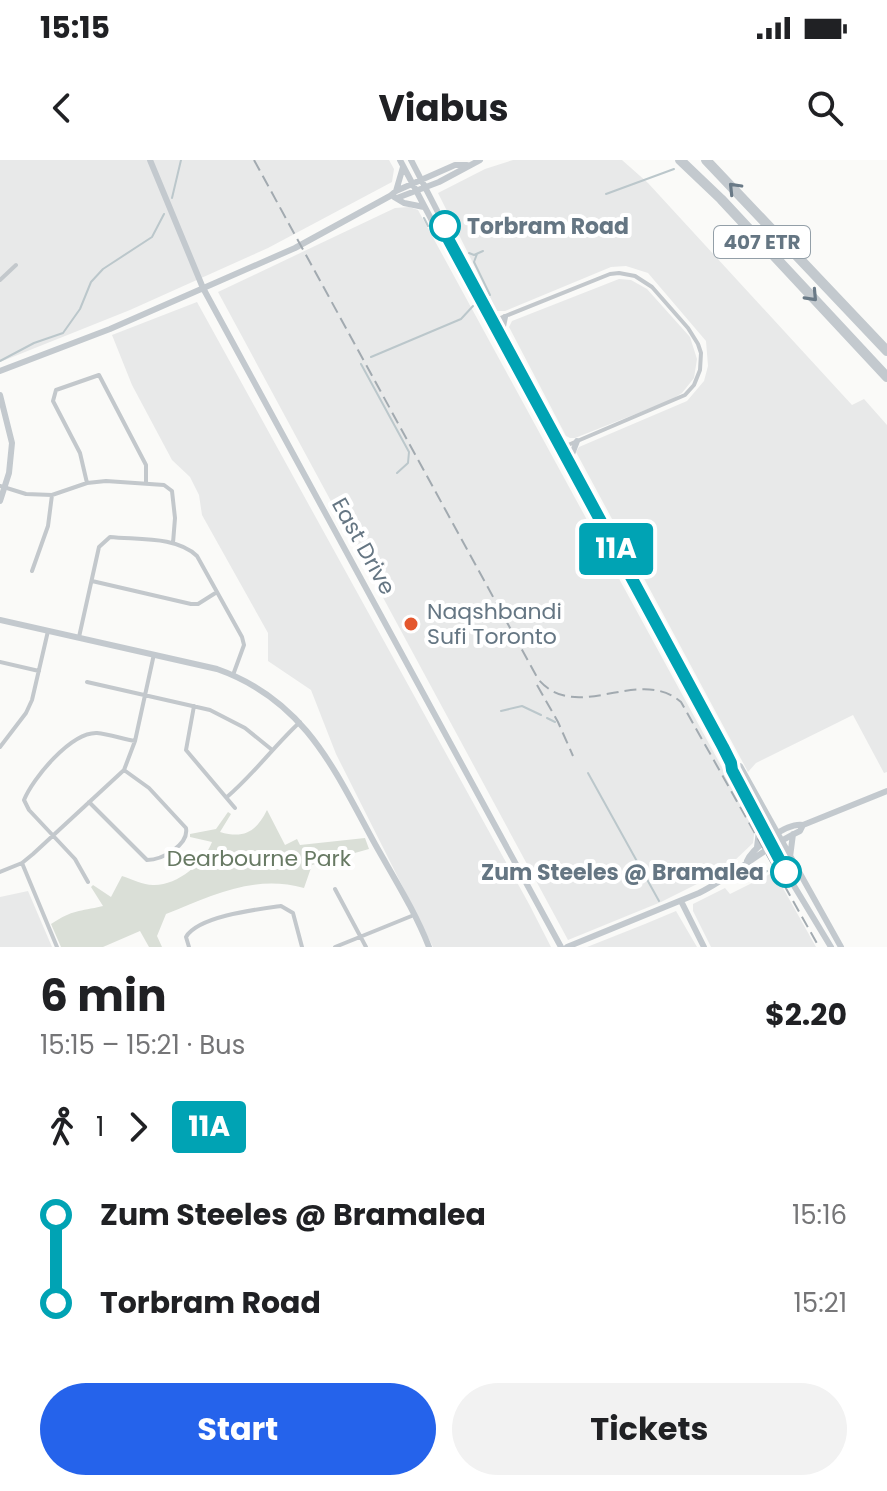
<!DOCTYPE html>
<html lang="en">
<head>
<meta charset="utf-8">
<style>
  body { margin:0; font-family:Poppins,sans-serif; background:#f2f2f2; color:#202124; height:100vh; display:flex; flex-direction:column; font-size:30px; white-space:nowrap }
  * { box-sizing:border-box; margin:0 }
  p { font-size:26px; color:#757577 }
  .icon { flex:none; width:44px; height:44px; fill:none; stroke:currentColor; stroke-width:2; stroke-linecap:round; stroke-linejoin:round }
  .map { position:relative; height:787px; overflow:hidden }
  .panel { display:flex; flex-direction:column; background:#fff; flex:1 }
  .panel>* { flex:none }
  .badge { padding:0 16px; border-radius:6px; font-size:28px; line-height:52px }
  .map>.badge { position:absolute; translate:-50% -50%; box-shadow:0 0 0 4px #fff }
  .legs { display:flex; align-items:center; gap:12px; height:88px; padding:0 40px; font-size:26px }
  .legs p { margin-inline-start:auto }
  .head { display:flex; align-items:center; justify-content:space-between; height:136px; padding:0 40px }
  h1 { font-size:44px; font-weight:700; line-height:60px }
  .action { display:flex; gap:16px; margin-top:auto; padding:16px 40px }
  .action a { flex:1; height:92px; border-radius:48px; background:#2563eb; color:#fff; font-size:32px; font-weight:700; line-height:92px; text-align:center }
  .action a+a { background:#f2f2f2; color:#202124 }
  ul { padding:0 40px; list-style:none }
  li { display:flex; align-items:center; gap:28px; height:88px; font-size:30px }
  li i { display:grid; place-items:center; width:12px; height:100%; margin:0 10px; background:currentColor }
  li i::after { content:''; width:20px; height:20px; margin:-10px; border:6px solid; border-radius:50%; background:#fff }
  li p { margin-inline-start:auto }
  li:first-child i { background:linear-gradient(#0000 50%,currentColor 0) }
  li:last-child i { background:linear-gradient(currentColor 50%,#0000 0) }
  .status { display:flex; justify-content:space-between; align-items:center; height:56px; padding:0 40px; background:#fff; direction:ltr }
  .status svg { height:22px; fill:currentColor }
  header { display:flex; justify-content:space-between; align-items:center; height:104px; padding:0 40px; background:#fff; font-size:36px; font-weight:700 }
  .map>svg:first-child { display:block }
  .built { fill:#e8e9e9 }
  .green { fill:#dadfd7 }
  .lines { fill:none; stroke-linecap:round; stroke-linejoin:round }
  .stream { stroke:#bbc7cb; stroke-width:2 }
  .street { stroke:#c3c8cc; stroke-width:4 }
  .secondary { stroke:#c3c9ce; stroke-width:6 }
  .highway { stroke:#c3c9ce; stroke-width:10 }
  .rail { stroke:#a2aab0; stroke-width:2; stroke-dasharray:12 6; stroke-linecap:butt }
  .oneway { stroke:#6a7a87 }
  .line-1-casing { stroke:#fff; stroke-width:18 }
  .line-1 { stroke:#00a3b4; stroke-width:12 }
  .stop-1-dot { fill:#fff; stroke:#00a3b4; stroke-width:4 }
  .poi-dot { fill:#e4572e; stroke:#fff; stroke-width:3 }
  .labels { text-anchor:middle; stroke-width:8; stroke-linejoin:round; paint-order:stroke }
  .shield { fill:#fff; stroke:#939fa8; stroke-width:2 }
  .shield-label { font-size:20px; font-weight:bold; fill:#657683 }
  .stop-label { font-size:22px; font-weight:bold; fill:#657683; stroke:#fff; text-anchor:start }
  .street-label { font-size:22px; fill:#657683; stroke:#fff }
  .poi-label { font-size:22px; fill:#657683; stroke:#fff; text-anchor:start }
  .park-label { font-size:22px; fill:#687a64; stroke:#fff }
</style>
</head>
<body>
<div class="status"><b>15:15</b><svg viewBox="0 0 49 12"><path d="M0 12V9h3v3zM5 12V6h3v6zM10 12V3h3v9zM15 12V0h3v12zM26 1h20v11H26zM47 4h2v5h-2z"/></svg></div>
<header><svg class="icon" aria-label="back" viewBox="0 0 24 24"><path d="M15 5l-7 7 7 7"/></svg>Viabus<svg class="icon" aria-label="search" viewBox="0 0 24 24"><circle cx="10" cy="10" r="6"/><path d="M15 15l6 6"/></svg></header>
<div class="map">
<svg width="887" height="787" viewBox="0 0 887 787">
  <rect width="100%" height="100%" fill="#fafaf8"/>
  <path class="built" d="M0,0H389L394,9L392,22L268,88L130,150L0,202Z
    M513,0H622L648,23L852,245L864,239L887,265V612L884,613L853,555L756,603L748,612L576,292L579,287L687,241L704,221L708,206L706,181L648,113L626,106L611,107L505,151H497L438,33L485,9Z
    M409,47L418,50L755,668L753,683L732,703L707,719L661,742L568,780L218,132L395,48Z
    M619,119L631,120L647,129L690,177L697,199L694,218L682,233L671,240L575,278H570L566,276L509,167L512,161Z
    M197,142L529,744L551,787H433L336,594L311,530L268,501V473L202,355L199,335L190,317L172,300L132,225L112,175Z
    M774,712L816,787H711L693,751V744L725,728L730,734Z
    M28,731L52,787H0V737Z
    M676,751L697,787H587L645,764Z"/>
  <path class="green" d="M267,650L285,685L297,679L300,685L365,678L369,689L312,705L304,728C253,714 212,736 166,754L157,776L162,787H149L140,771L103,787H61L51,764C74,749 78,752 103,746L91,727L93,725L111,737L122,716C132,719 143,725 153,725C177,726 204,703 212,682L190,677V674L216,669L228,652L231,654L220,672C244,679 256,672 267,650Z"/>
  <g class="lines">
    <path class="stream" d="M606,34L674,9
      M172,38L181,0
      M424,58L428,66
      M469,93L474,95L483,91
      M477,94L474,102L490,135
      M371,197L461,159L473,146
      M0,201L34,183L63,173L80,149L91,122L103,109L152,77L164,54
      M361,204L409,292L408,303L397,313
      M501,551L522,546L541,555
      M547,558L555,562
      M588,613L659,741
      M754,718L767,711"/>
    <path class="street" d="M0,120L16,105
      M493,161L610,114L619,113L635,116L652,127L688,168L698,184L701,193L700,210L694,225L685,235L561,288
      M87,323L80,293L53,241L56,230L99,215L146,305V323
      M0,326L26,334L52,335L87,323L106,321L164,325L172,331L175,358L173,383
      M32,411L48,366L52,335
      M92,421L191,444H198L217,432
      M79,477L99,387L110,377C138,380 176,376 197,396L242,477L244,485L233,515
      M0,502L39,511
      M87,522L210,550L245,568L271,589
      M194,546L186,590L235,648
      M0,587L26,553L32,540L48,471
      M227,637C254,614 274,586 300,562
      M89,642L147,700C162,700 189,685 186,668L149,628L124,610
      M22,703L57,787
      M0,712L22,703L33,694L124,610L135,581L154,494
      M88,722L75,699L29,650L24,640C33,618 71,572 97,573C109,574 123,579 135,581
      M335,729L366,787
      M189,787L186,777C198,756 259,749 281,746L293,753L302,787
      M335,787L414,755"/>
    <path class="secondary" d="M150,0L203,128L561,787
      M400,0L438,72L446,75
      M411,0L445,66L446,75L731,603L732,610L779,701L831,787
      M396,31L403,7
      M394,37L404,43L424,47
      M397,38L439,22L480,0
      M501,176L505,157
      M0,211L110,169L295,88L390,36L396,31L455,5H467
      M0,235L12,283L9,313L0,341
      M569,302L577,281
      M0,460L217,509C305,540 334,609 375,684C394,718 415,751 429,787
      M731,603L740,606L841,787
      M757,687L760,663
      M790,697L793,674
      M747,701C753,687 788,662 803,665
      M681,741L704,787
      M567,787L699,733C735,715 763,688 800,671L803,665L887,631"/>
    <path class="highway" d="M680,0L721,39L887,217
      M706,0L887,191"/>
    <path class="rail" d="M254,0L538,519C577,565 638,505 681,542L819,787
      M537,525L558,562L573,596"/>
  </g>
  <defs><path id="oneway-chevron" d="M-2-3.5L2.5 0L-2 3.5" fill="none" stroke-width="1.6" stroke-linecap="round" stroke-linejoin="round" transform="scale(2)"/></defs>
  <g class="oneway">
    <use href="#oneway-chevron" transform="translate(734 28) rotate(-134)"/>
    <use href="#oneway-chevron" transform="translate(812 136) rotate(47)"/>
  </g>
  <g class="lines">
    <defs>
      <path id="line-1" d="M445,66L446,75L723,587L731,603L732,610L786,712"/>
    </defs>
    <use href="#line-1" class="line-1-casing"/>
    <use href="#line-1" class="line-1"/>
  </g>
  <g class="stop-1-dot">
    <circle cx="445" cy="66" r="14"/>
    <circle cx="786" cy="712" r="14"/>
  </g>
  <circle class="poi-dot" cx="411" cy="464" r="8"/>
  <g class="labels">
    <rect class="shield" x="714" y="66" width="96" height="32" rx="6"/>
    <g class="shield-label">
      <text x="762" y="89">407 ETR</text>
    </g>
    <g class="stop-label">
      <text x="467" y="74">Torbram Road</text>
      <text x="764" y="720" text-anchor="end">Zum Steeles @ Bramalea</text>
    </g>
    <g class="street-label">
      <text transform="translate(364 386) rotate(61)" y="8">East Drive</text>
    </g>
    <g class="poi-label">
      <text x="427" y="459">Naqshbandi<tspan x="427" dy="25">Sufi Toronto</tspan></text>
    </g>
    <g class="park-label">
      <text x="259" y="706">Dearbourne Park</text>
    </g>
  </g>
</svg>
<b class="badge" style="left:616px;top:389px;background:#00a3b4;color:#fff">11A</b>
</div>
<section class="panel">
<div class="head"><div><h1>6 min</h1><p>15:15 – 15:21 · Bus</p></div><b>$2.20</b></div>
<div class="legs"><svg class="icon" aria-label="walk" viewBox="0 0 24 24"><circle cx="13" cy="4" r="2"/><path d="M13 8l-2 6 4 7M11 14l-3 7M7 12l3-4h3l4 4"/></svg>1<svg class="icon" aria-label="forward" viewBox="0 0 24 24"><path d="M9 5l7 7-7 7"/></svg><b class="badge" style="background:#00a3b4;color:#fff">11A</b></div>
<ul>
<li><i style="color:#00a3b4"></i><b>Zum Steeles @ Bramalea</b><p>15:16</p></li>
<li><i style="color:#00a3b4"></i><b>Torbram Road</b><p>15:21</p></li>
</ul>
<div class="action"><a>Start</a><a>Tickets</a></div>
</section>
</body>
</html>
